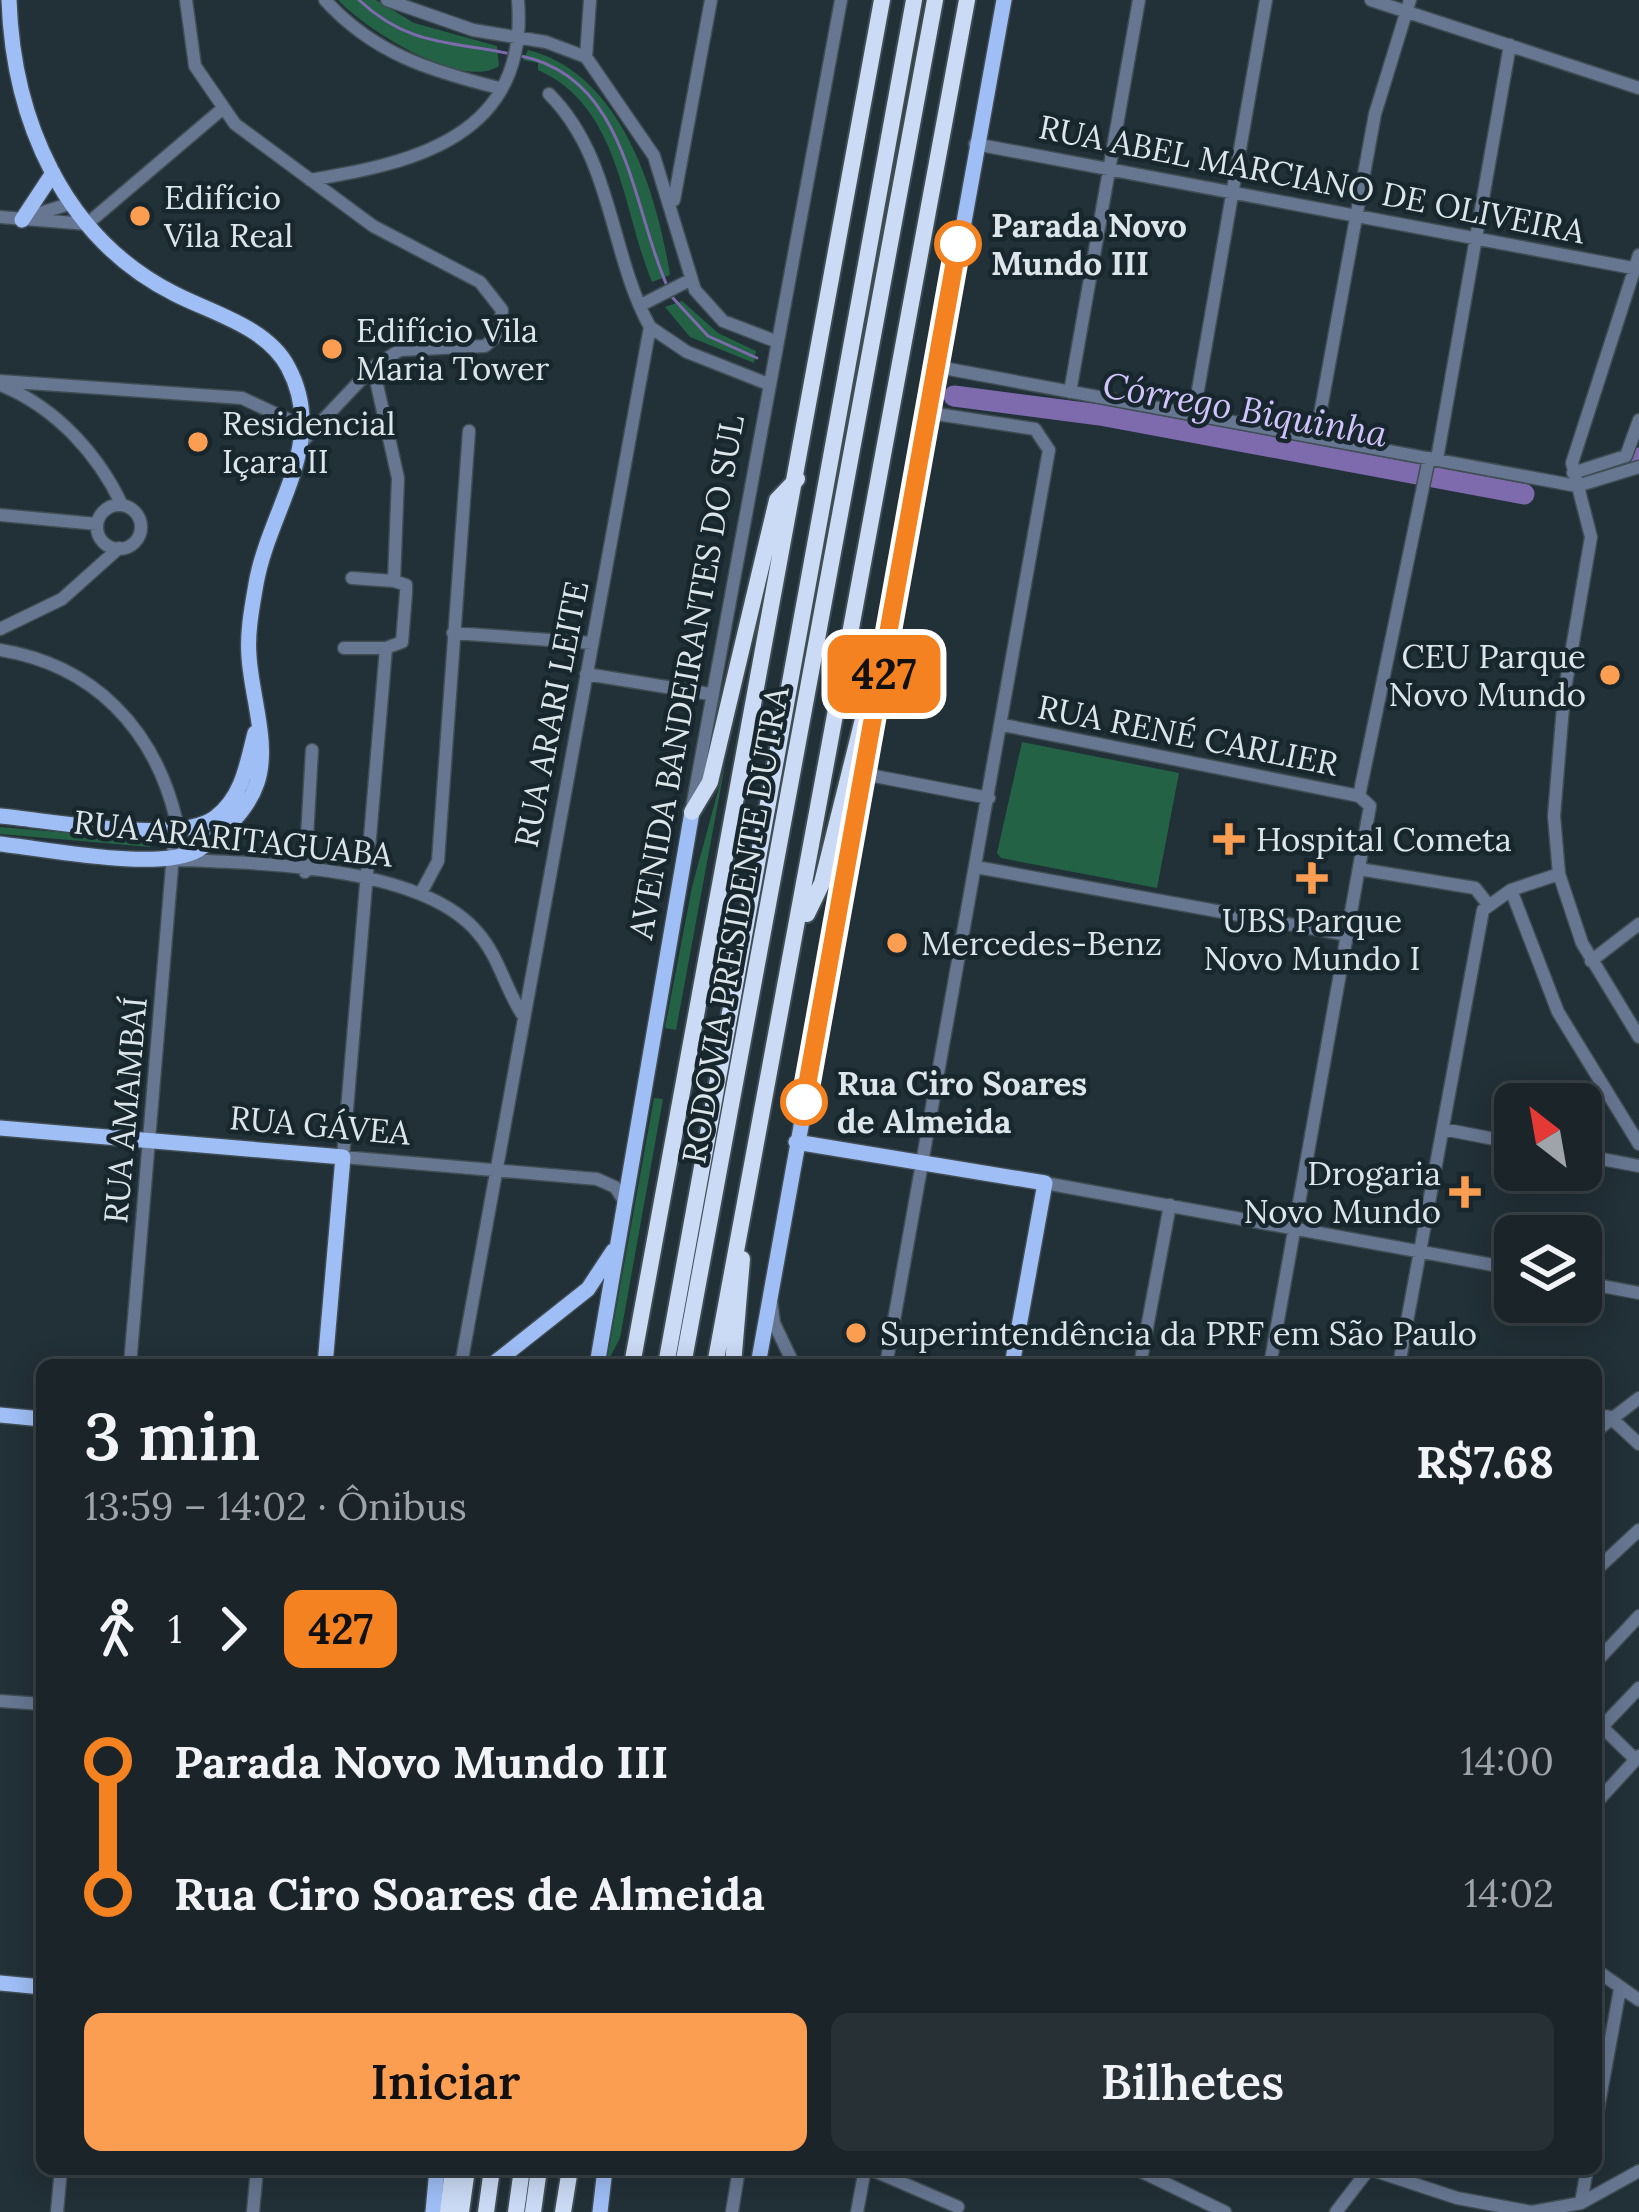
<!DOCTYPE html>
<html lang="pt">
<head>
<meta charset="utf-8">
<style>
  body { margin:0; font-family:Lora,serif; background:#273035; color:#f1f3f6; height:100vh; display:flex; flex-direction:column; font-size:45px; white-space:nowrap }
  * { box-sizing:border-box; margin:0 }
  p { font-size:39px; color:#9fa4a8 }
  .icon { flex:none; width:66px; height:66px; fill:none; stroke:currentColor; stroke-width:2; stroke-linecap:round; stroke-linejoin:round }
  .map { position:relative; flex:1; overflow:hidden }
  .drawer { position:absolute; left:36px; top:1359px; width:1566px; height:816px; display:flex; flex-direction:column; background:#1a2429; border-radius:18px; box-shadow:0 6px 30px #0003,0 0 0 3px #384146 }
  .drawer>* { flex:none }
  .badge { padding:0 24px; border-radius:18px; font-size:42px; line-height:78px }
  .needle { width:78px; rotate:329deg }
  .controls { position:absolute; left:1494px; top:1083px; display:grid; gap:24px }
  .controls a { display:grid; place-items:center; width:108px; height:108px; border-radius:18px; background:#1a2429; box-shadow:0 6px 30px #0003,0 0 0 3px #384146; font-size:60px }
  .map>.badge { position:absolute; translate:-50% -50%; box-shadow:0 0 0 6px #fff }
  .legs { display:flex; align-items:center; gap:18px; height:132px; padding:0 48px; font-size:39px }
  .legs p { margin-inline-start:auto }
  .head { display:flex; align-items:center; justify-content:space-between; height:204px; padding:0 48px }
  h1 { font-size:66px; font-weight:600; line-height:90px }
  .button { display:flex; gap:24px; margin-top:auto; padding:24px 48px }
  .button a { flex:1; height:138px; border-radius:18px; background:#fb9e51; color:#111; font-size:48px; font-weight:600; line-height:138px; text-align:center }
  .button a+a { background:#273035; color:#f1f3f6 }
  ul { padding:0 48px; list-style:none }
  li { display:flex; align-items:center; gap:42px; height:132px; font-size:45px }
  li i { display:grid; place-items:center; width:18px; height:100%; margin:0 15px; background:currentColor }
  li i::after { content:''; width:30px; height:30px; margin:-15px; border:9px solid; border-radius:50%; background:#1a2429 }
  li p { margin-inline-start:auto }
  li:first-child i { background:linear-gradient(#0000 50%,currentColor 0) }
  li:last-child i { background:linear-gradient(currentColor 50%,#0000 0) }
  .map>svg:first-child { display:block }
  .green { fill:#246245 }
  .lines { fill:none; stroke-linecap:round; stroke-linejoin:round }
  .stream { stroke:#7d6bad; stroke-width:3 }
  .river { stroke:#7d6bad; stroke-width:21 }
  .minor-casing { stroke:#404d53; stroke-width:15 }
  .major-casing { stroke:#404d53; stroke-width:18 }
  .highway-casing { stroke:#404d53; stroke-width:20 }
  .minor { stroke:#677691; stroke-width:12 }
  .major { stroke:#9fbef6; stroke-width:15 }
  .highway { stroke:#cbdaf5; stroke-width:16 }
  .line-1-casing { stroke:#fff; stroke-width:27 }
  .line-1 { stroke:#f58220; stroke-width:18 }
  .poi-dot { fill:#fb9e51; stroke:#18262d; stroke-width:4.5 }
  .stop-1-dot { fill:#fff; stroke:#f58220; stroke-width:6 }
  .labels { text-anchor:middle; stroke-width:9; stroke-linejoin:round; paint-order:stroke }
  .street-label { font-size:33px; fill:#dce5e9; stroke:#18262d }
  .poi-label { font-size:33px; fill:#dce5e9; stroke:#18262d; text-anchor:start }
  .stop-label { font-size:33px; font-weight:bold; fill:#dce5e9; stroke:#18262d; text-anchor:start }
  .water-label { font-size:36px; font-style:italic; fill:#d1c3fb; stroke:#18262d }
</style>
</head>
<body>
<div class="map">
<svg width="1639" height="2212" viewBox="0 0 1639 2212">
  <rect width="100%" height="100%" fill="#223037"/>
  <path class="green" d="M338,0H376L414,23L497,46L499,66C462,91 365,29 338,0Z
    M528,50C621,73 657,192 670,275L652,282C622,209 620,106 538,70V63L523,60Z
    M682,301L718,333L756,351L754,363L690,337L665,307Z
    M1022,742L1179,773L1157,888L1001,858L997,853Z
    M725,765L676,1030L665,1028L692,887Z
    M0,827L151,840L150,847L0,834Z
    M654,1098L663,1099L620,1338L606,1365Z"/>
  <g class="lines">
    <path class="stream" d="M359,0C408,46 449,41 511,54
      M521,56C629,78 631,207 668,288
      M672,297L708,336L757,358"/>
    <path class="river" d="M954,396L1100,415L1524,494
      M1592,476L1639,458"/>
    <defs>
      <path id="minor" d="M186,0L195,66L235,124L373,226L480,282L502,310L499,334L485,346L400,350L373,367L303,441
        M325,0C374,54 431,71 499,88
        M387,0L473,30L546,42L586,57L654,156L695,290L723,321L775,341
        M1371,0L1639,88
        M586,57L590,0
        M975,144L1638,269
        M310,180C415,163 529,136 518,0
        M674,200L711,0
        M0,217L87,224L221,110
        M28,217L72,203
        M1639,255L1572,463L1591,537L1564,695L1554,816L1559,874L1582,943L1639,1037
        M641,305L690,280
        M650,327L687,352L768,384
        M373,367L398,478L394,581L406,585V593L402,642L386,648L343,1157L597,1179L615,1187L625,1202
        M938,367L1577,486L1639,467
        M0,381L242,398L304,427
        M3,386C56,408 98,454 122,505
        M1070,392L1139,0
        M1194,413L1266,0
        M1316,436L1375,114L1410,0
        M1437,459L1510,45
        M1573,473L1626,456L1639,420
        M97 527a22 22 0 1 1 44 0a22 22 0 1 1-44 0Z
        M0,515L97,524
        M352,578L394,581
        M0,629L62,599L119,548
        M453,633L592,643
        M344,648H386
        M0,650C93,665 154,728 176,819L130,1365
        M586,674L710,694
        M1003,725L1359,796L1370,806L1270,1365
        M864,774L989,798
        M1359,796L1429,458
        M692,807L841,0
        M177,860C261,863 423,866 478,933C499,957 505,988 522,1014
        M976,867L1348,935
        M1359,869L1475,888L1487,903
        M305,872L312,750
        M1511,890L1558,1012L1639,1144
        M422,891L438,861L469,431
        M1591,961L1639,924
        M1443,1129L1515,1143
        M1581,1155L1639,1166
        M1045,1183L1515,1269
        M1581,1282L1639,1293
        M771,1300L774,1323L794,1365
        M461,1365L650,327C609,252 613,158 549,94
        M886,1365L1049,450L1035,429L930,413
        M1140,1365L1170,1205
        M1399,1365L1483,910L1511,890L1559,874
        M1596,1415L1610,1417L1639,1444
        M1596,1431L1639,1398
        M1596,1570L1639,1530
        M1596,1662L1639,1616
        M0,1701L42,1704
        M1598,1723L1636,1760
        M1596,1733L1639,1688
        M1596,1803L1639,1756
        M1596,1970L1639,2000
        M1596,2120L1620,1989
        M870,2169L958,2207
        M1136,2169L1225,2212
        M1581,2203L1587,2169
        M57,2212L61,2169
        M253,2212L257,2169
        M732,2212L739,2169
        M857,2212L865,2169
        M1336,2212L1369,2169L1457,2198L1532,2212
        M1532,2212L1581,2203L1639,2171"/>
      <path id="major" d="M22,220L53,173
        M0,816C48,820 179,846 216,817C243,796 247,763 255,733
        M0,844C47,849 160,872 198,850C222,835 248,810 257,783C270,745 251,695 249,656C247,633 252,607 256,584C269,509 329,443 288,367C267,327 212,313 175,294C63,238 13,119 9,0
        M0,1128L343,1157L325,1365
        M796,1142L1045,1183L1012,1365
        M492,1365L588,1289L613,1251
        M597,1365L692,812
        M758,1365L1004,0
        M0,1415L42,1419
        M0,1983L42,1987
        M433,2212L437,2169
        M600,2212L605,2169"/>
      <path id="highway" d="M692,812L710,782L777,500L797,479
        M807,914L822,883L876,667L889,648
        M632,1365L882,0
        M666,1365L914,0
        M683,1365L935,0
        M715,1365L967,0
        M733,1365L742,1259
        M448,2212L453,2169
        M461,2212L467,2169
        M486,2212L492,2169
        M516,2212L522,2169
        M533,2212L539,2169
        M563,2212L570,2169"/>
    </defs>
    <use href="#minor" class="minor-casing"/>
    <use href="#major" class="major-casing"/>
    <use href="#highway" class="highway-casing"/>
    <use href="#minor" class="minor"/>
    <use href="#major" class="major"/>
    <use href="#highway" class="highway"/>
  </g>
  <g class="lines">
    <defs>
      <path id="line-1" d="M804,1102L958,244"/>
    </defs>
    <use href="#line-1" class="line-1-casing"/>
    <use href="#line-1" class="line-1"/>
  </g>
  <g class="poi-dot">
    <circle cx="140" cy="216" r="12"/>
    <circle cx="332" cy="349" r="12"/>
    <circle cx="198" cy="442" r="12"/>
    <circle cx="1610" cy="675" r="12"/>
    <path d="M1223 821h12v12h12v12h-12v12h-12v-12h-12v-12h12z"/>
    <path d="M1306 860h12v12h12v12h-12v12h-12v-12h-12v-12h12z"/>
    <circle cx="897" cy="943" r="12"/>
    <path d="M1459 1174h12v12h12v12h-12v12h-12v-12h-12v-12h12z"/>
    <circle cx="856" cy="1333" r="12"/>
  </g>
  <g class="stop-1-dot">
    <circle cx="958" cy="244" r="21"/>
    <circle cx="804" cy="1102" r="21"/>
  </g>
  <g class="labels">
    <g class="street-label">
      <text transform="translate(1312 179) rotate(11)" y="12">RUA ABEL MARCIANO DE OLIVEIRA</text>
      <text transform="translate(686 677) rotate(-80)" y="12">AVENIDA BANDEIRANTES DO SUL</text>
      <text transform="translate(551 714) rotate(-79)" y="12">RUA ARARI LEITE</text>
      <text transform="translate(1188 735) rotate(11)" y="12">RUA RENÉ CARLIER</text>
      <text transform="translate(233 838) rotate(6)" y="12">RUA ARARITAGUABA</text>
      <text transform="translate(735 925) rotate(-80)" y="12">RODOVIA PRESIDENTE DUTRA</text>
      <text transform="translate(125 1110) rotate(-85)" y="12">RUA AMAMBAÍ</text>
      <text transform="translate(320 1125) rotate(5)" y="12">RUA GÁVEA</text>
    </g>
    <g class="poi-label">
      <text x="164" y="209">Edifício<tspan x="164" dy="38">Vila Real</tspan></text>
      <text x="356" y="342">Edifício Vila<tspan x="356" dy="38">Maria Tower</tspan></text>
      <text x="222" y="435">Residencial<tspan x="222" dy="38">Içara II</tspan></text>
      <text x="1586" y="668" text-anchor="end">CEU Parque<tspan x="1586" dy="38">Novo Mundo</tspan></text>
      <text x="1256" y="851">Hospital Cometa</text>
      <text x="1312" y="932" text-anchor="middle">UBS Parque<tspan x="1312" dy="38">Novo Mundo I</tspan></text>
      <text x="921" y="955">Mercedes-Benz</text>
      <text x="1441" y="1185" text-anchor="end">Drogaria<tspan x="1441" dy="38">Novo Mundo</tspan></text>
      <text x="880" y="1345">Superintendência da PRF em São Paulo</text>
    </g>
    <g class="stop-label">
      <text x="991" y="237">Parada Novo<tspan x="991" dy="38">Mundo III</tspan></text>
      <text x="837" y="1095">Rua Ciro Soares<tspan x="837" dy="38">de Almeida</tspan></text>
    </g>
    <g class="water-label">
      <text transform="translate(1245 409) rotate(10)" y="13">Córrego Biquinha</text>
    </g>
  </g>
</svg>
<div class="controls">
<a><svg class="needle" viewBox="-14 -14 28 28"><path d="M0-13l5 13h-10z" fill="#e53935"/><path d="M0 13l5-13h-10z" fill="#9fa4a8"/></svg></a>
<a><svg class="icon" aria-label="layers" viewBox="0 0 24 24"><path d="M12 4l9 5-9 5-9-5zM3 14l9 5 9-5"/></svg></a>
</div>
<b class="badge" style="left:884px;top:674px;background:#f58220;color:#111">427</b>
<section class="drawer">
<div class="head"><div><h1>3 min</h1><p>13:59 – 14:02 · Ônibus</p></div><b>R$7.68</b></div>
<div class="legs"><svg class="icon" aria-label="walk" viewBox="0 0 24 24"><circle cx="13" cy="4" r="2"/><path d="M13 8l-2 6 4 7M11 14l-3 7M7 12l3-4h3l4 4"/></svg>1<svg class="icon" aria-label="forward" viewBox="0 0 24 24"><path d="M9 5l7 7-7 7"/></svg><b class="badge" style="background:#f58220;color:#111">427</b></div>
<ul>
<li><i style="color:#f58220"></i><b>Parada Novo Mundo III</b><p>14:00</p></li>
<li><i style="color:#f58220"></i><b>Rua Ciro Soares de Almeida</b><p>14:02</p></li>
</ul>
<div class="button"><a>Iniciar</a><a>Bilhetes</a></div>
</section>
</div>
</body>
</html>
